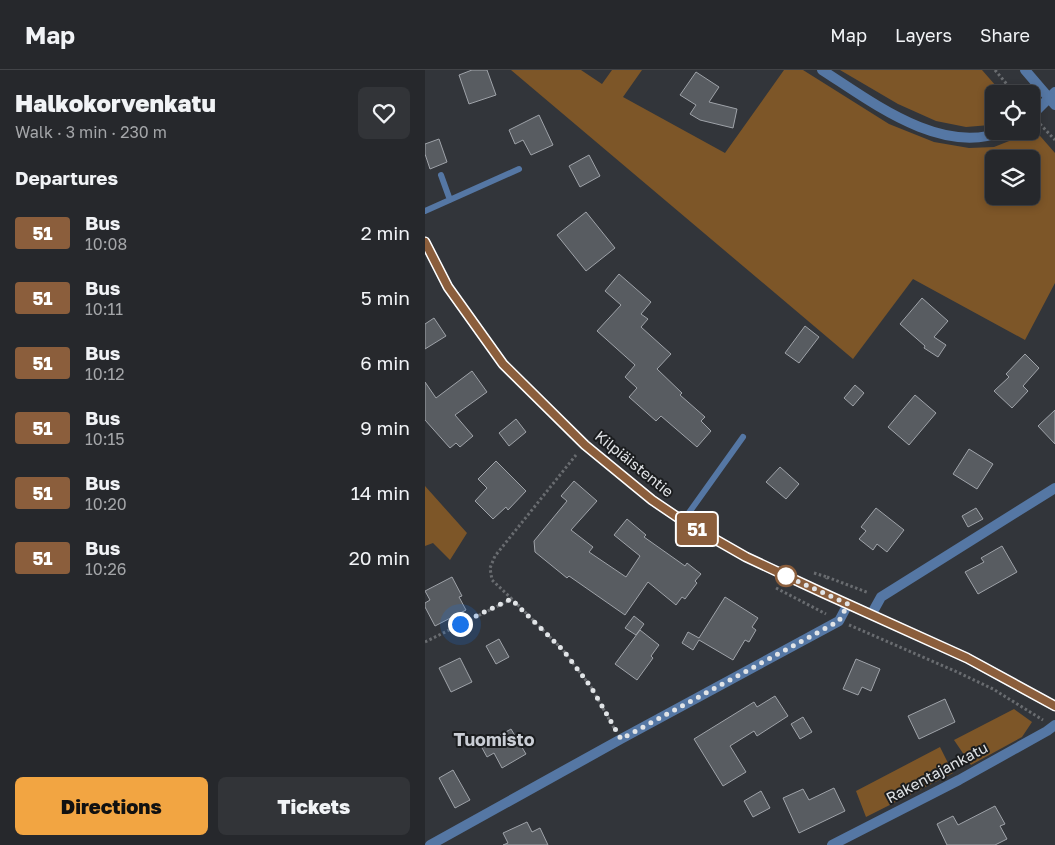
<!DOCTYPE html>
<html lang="en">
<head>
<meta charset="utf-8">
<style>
  body { margin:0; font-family:"Golos Text",sans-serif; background:#323438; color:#f1f3f6; height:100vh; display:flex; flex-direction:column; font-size:19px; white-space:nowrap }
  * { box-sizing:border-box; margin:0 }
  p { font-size:16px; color:#a4a6a9 }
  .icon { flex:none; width:28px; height:28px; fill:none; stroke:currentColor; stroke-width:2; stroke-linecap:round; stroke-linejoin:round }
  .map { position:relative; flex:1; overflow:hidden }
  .side { display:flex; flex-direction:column; background:#26282c; width:425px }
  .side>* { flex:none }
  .badge { padding:0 10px; border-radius:4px; font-size:18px; line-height:32px }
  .controls { position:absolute; left:560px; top:15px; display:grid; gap:10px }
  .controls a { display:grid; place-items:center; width:55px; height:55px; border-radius:8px; background:#26282c; box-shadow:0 2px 8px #0003,0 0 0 1px #424448; font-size:25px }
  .you { position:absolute; width:25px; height:25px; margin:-12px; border:4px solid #fff; border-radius:50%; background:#1a73e8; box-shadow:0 0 0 8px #1a73e833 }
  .map>.badge { position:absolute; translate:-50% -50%; box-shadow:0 0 0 2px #fff }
  h2 { padding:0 15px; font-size:19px; line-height:45px }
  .round { display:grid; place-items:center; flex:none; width:52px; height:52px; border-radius:8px; background:#323438 }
  .headline { display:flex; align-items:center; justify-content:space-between; height:85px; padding:0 15px }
  h1 { font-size:24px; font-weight:800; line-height:38px }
  .cta { display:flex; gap:10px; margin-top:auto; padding:10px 15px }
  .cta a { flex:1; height:58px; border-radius:8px; background:#f2a542; color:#111; font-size:20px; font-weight:800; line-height:58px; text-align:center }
  .cta a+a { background:#323438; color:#f1f3f6 }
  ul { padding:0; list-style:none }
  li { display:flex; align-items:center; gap:15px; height:65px; padding:0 15px }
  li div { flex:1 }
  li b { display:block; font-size:19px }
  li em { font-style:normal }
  li .badge { min-width:55px; font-weight:700; text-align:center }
  header { display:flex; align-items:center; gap:30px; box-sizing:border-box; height:70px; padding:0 25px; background:#26282c; border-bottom:1px solid #424448 }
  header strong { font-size:24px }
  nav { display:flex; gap:28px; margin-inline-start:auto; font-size:18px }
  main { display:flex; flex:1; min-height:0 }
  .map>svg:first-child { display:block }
  .green { fill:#7d5628; fill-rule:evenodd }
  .building { fill:#585c61; stroke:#9fa3a9 }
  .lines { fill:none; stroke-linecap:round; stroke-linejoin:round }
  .path { stroke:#696c70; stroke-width:3; stroke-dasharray:2.5 2.5; stroke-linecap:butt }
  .service { stroke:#5577a4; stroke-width:6 }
  .minor { stroke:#5577a4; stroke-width:10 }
  .tertiary { stroke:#5577a4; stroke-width:10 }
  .line-casing { stroke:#fff; stroke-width:11 }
  .line { stroke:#8b5e3c; stroke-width:8 }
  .walk { stroke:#e1e4e7; stroke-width:5; stroke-dasharray:0 9 }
  .stop-dot { fill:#fff; stroke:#8b5e3c; stroke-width:2.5 }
  .labels { text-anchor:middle; stroke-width:4; stroke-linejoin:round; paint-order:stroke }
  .street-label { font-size:15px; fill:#e1e4e7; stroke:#1b1d1f }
  .quarter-label { font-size:18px; font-weight:bold; fill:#caced5; stroke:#1b1d1f }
</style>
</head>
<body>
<header>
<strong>Map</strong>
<nav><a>Map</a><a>Layers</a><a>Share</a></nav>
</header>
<main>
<section class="side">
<div class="headline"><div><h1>Halkokorvenkatu</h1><p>Walk · 3 min · 230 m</p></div><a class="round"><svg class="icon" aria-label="heart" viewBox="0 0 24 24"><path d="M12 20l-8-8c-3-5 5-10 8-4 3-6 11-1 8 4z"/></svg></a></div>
<h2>Departures</h2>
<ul>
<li><span class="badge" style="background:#8b5e3c;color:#fff">51</span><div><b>Bus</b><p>10:08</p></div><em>2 min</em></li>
<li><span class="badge" style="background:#8b5e3c;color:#fff">51</span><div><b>Bus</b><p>10:11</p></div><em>5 min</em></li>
<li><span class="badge" style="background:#8b5e3c;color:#fff">51</span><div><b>Bus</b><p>10:12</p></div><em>6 min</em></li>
<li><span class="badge" style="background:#8b5e3c;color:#fff">51</span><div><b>Bus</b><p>10:15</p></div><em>9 min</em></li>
<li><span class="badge" style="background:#8b5e3c;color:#fff">51</span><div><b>Bus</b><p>10:20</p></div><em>14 min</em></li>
<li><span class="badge" style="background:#8b5e3c;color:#fff">51</span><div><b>Bus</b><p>10:26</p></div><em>20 min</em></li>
</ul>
<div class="cta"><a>Directions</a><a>Tickets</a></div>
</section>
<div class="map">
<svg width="630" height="775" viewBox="0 0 630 775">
  <rect width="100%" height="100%" fill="#32353a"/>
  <path class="green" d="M86,0H156L177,14L187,0H217L198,27L300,83L359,0H378L464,54L509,72L544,78L569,77L604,63L609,59L630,83V213L600,270L488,209L428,289ZM569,89H606V126H569Z
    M415,0H557L578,24H569V54L565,55L541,57L511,51L473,34Z
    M0,416L42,463L25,490L8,473L0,476Z
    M589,639L607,652L597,667L546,695L529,670Z
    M515,677L528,703L441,747L431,721Z"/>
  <path class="building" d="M47,0H62L71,25L44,34L34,5Z
    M271,2L294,17L284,32L312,39L308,58L275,50L265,44L271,35L255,25Z
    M114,45L128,75L106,85L98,70L90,74L84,60Z
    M14,69L22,92L5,99L0,84V74Z
    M164,85L175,106L155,117L144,96Z
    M161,142L190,178L161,201L132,165Z
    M194,204L226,232L216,244L223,249L216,257L246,284L232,299L257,323L255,325L280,347L276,351L286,361L272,377L236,346L231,351L204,327L212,318L200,307L210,295L172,261L196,235L180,221Z
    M497,228L523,251L509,267L521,275L513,287L499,278L500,276L475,254Z
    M9,248L21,266L0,279V254Z
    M380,256L394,267L374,293L360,283Z
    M600,284L614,298L598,316L603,321L587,338L569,321L584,307L581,304Z
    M47,301L62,322L30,345L48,366L35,377L31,373L25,378L0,350V312L11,328Z
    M430,315L439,323L428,336L419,328Z
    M490,325L511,343L484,375L463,357Z
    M630,340V374L613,356Z
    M91,349L101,362L84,376L74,363Z
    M544,379L568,394L552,419L528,404Z
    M71,391L101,421L83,440L81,437L68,449L50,431L62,418L53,409Z
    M355,397L374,414L361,429L341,412Z
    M149,411L172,431L146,460L168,477L164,482L201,507L215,486L189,465L202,449L221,465L219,467L260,496L262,493L276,504L270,511L272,513L260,529L257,527L251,535L223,512L200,545L144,506L142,508L110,482L109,471L142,431L136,426Z
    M451,438L479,460L462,482L452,474L448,480L434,469L441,461L436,457Z
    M551,438L558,449L543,457L537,446Z
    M577,476L592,502L553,524L540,502L559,492L556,488Z
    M27,507L37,526L34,527L41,540L10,556L0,537V533L5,530L0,521Z
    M300,527L333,548L327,557L331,560L324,572L320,570L308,590L274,570L268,580L257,573L263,562L274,568Z
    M209,546L219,554L211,565L200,558Z
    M215,560L234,575L226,586L228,588L212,610L190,594Z
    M74,569L84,587L71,594L61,576Z
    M35,588L47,612L26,622L14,598Z
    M431,589L455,599L446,621L437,617L433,625L418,619Z
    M350,626L363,646L332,666L329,661L305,676L321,702L298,716L269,669L329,632L332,637Z
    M520,629L530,652L494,669L483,646Z
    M378,647L387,662L375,669L366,654Z
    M86,659L101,684L77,698L69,683L62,687L56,676Z
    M28,700L45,730L30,738L14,708Z
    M409,718L420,741L374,763L358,728L378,719L384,730Z
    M336,721L345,738L328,747L319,731Z
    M570,736L580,754L575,756L582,769L570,775H522L512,754L528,746L533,755Z
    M102,752L107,762L115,758L123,775H78L83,773L78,763Z"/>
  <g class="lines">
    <path class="path" d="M570,0L590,24
      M615,54L630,70
      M389,503L402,507L401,509
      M402,507L444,523
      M351,518L401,544
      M87,529L67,510L65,498L70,486L151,385
      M424,555L530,601L568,619L618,650
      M0,572L87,529L138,580L166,617L189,658"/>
    <path class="service" d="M16,105L25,130
      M0,141L94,99
      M258,451L318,367"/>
    <path class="minor" d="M397,0C447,32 517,87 579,61
      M606,46L630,22
      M0,172L23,217L78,294L160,375L227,430L258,451L321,487L396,522L542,588L630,636
      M446,545L456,527L630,418
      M5,775L196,669L414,551L423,534
      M407,775L534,710L622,661L630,655"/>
    <path class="tertiary" d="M600,0L630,35"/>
  </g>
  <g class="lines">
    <defs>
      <path id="line" d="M0,172L23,217L78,294L160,375L227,430L258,451L321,487L396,522L542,588L630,636"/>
    </defs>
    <use href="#line" class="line-casing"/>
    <use href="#line" class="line"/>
    <path class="walk" d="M35,554L86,529L138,580L166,617L196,669L414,551L423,534L361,506"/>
  </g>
  <circle class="stop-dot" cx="361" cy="506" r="10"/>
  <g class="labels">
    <g class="street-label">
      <text transform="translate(209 394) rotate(39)" y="5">Kilpiäistentie</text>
      <text transform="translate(512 703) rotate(-28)" y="5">Rakentajankatu</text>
    </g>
    <g class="quarter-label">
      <text x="69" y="676">Tuomisto</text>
    </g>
  </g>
</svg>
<div class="controls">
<a><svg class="icon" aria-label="locate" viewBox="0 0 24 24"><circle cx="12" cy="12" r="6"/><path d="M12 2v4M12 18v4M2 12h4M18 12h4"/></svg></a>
<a><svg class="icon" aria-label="layers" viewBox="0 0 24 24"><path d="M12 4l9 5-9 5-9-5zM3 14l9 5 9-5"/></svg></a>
</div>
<div class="you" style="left:35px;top:554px"></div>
<b class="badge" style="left:272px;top:459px;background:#8b5e3c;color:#fff">51</b>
</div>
</main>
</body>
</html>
